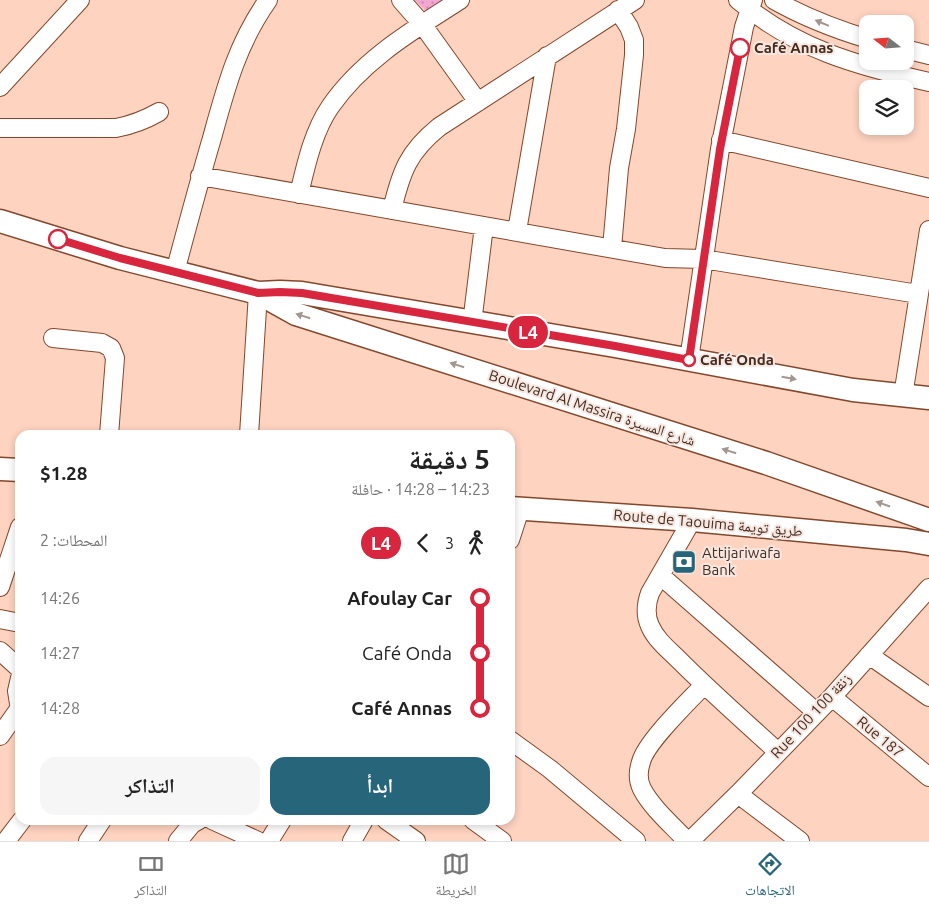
<!DOCTYPE html>
<html lang="ar">
<head>
<meta charset="utf-8">
<style>
  body { margin:0; font-family:Ubuntu,"Noto Naskh Arabic",sans-serif; background:#f6f6f6; color:#222; direction:rtl; height:100vh; display:flex; flex-direction:column; font-size:19px; white-space:nowrap }
  * { box-sizing:border-box; margin:0 }
  p { font-size:16px; color:#767676 }
  .icon { flex:none; width:28px; height:28px; fill:none; stroke:currentColor; stroke-width:2; stroke-linecap:round; stroke-linejoin:round }
  .map { position:relative; flex:1; overflow:hidden; direction:ltr }
  .details { position:absolute; left:15px; top:430px; width:500px; height:395px; display:flex; flex-direction:column; background:#fff; border-radius:15px; box-shadow:0 2px 8px #0003; direction:rtl }
  .details>* { flex:none }
  .badge { padding:0 10px; border-radius:16px; font-size:18px; line-height:32px }
  .needle { width:32px; rotate:287deg }
  .buttons { position:absolute; left:859px; top:15px; display:grid; gap:10px }
  .buttons a { display:grid; place-items:center; width:55px; height:55px; border-radius:10px; background:#fff; box-shadow:0 2px 8px #0003; font-size:25px }
  .map>.badge { position:absolute; translate:-50% -50%; box-shadow:0 0 0 2px #fff }
  .legs { display:flex; align-items:center; gap:8px; height:55px; padding:0 25px; font-size:16px }
  .legs p { margin-inline-start:auto }
  .headline { display:flex; align-items:center; justify-content:space-between; height:85px; padding:0 25px }
  h1 { font-size:28px; font-weight:700; line-height:38px }
  .action { display:flex; gap:10px; margin-top:auto; padding:10px 25px }
  .action a { flex:1; height:58px; border-radius:15px; background:#27657b; color:#fff; font-size:20px; font-weight:700; line-height:58px; text-align:center }
  .action a+a { background:#f6f6f6; color:#222 }
  ul { padding:0 25px; list-style:none }
  li { display:flex; align-items:center; gap:18px; height:55px; font-size:19px }
  li i { display:grid; place-items:center; width:8px; height:100%; margin:0 6px; background:currentColor }
  li i::after { content:''; width:12px; height:12px; margin:-6px; border:4px solid; border-radius:50%; background:#fff }
  li p { margin-inline-start:auto }
  li:first-child i { background:linear-gradient(#0000 50%,currentColor 0) }
  li:last-child i { background:linear-gradient(currentColor 50%,#0000 0) }
  .tab-bar { display:flex; justify-content:space-around; align-items:center; height:70px; border-top:1px solid #e0e0e0; background:#fff; font-size:14px; color:#767676 }
  .tab-bar a { display:grid; justify-items:center; gap:2px }
  .tab-bar .active { color:#27657b }
  .map>svg:first-child { display:block }
  .grass { fill:url(#grass-dots) }
  .lines { fill:none; stroke-linecap:round; stroke-linejoin:round }
  .minor-casing { stroke:#84472b; stroke-width:20 }
  .major-casing { stroke:#84472b; stroke-width:25 }
  .minor { stroke:#fff; stroke-width:18 }
  .major { stroke:#fff; stroke-width:22 }
  .oneway { fill:#a3958f }
  .line-1-casing { stroke:#fff; stroke-width:11 }
  .line-1 { stroke:#d7263d; stroke-width:8 }
  .stop-1-dot { fill:#fff; stroke:#d7263d; stroke-width:2.5 }
  .labels { text-anchor:middle; stroke-width:4; stroke-linejoin:round; paint-order:stroke }
  .stop-label { font-size:15px; font-weight:bold; fill:#472b1f; stroke:#f6e7e1; text-anchor:start }
  .street-label { font-size:15px; fill:#472b1f; stroke:#f6e7e1 }
  .poi-label { font-size:15px; fill:#472b1f; stroke:#f6e7e1; text-anchor:start }
</style>
</head>
<body>
<div class="map">
<svg width="929" height="841" viewBox="0 0 929 841">
  <defs>
    <pattern id="grass-dots" width="8" height="8" patternUnits="userSpaceOnUse" patternTransform="scale(1.25)"><rect width="8" height="8" fill="#f2a7d2"/><path d="M2 2h.1M6 6h.1" fill="none" stroke="#c688aa" stroke-width="1.8" stroke-linecap="round"/></pattern>
  </defs>
  <rect width="100%" height="100%" fill="#fed3c0"/>
  <path class="grass" d="M415,0H448L428,13Z"/>
  <g class="lines">
    <defs>
      <path id="minor" d="M401,0L422,24L478,102
        M738,0C795,49 858,66 929,82
        M774,0C804,17 835,29 868,39
        M905,49L929,55
        M0,87L80,0
        M0,128H116C132,125 145,120 159,112
        M721,140L929,188
        M200,176L665,258L703,259L918,294
        M299,194C306,165 313,132 330,107C362,60 413,30 460,0
        M392,210C401,172 408,152 439,127L635,0
        M517,231L547,56
        M612,248L619,168L626,129L634,55V40L629,27L618,10
        M175,272C187,227 199,182 212,138C226,87 237,44 268,0
        M472,323L484,226
        M53,338L102,343L111,348L115,358L109,435
        M689,360L720,149L744,27L753,0
        M903,396L929,230
        M249,435L258,293
        M692,520L650,593C646,604 645,615 650,626C656,640 669,650 680,661C711,692 745,722 778,752
        M510,540L520,509
        M661,576L816,712
        M0,587L20,527
        M0,619L20,623
        M0,651L20,669
        M869,655L929,697
        M20,678L17,691L20,710
        M832,697L929,777
        M0,736L19,709
        M510,740L550,769L636,841
        M738,794L800,841
        M212,820L258,841
        M386,820L416,841
        M473,820L502,841
        M6,841L22,820
        M88,841L102,820
        M178,841L192,824L199,820
        M269,841L282,820
        M352,841L364,820
        M687,841C672,825 652,808 642,789C638,781 638,771 641,762C646,742 688,702 704,685
        M690,841L738,794L832,697L929,588"/>
      <path id="major" d="M0,221L120,258L258,293L296,314L766,463L929,520
        M258,293L280,292L302,293L615,346L853,390L929,398
        M0,469L20,470
        M510,508L692,520L906,540L929,544"/>
    </defs>
    <use href="#minor" class="minor-casing"/>
    <use href="#major" class="major-casing"/>
    <use href="#minor" class="minor"/>
    <use href="#major" class="major"/>
  </g>
  <defs><path id="oneway-solid" d="M-6-.8H1V-3.2L6.5 0L1 3.2V.8H-6Z" transform="scale(1.25)"/></defs>
  <g class="oneway">
    <use href="#oneway-solid" transform="translate(822 23) rotate(-157)"/>
    <use href="#oneway-solid" transform="translate(303 316) rotate(-162)"/>
    <use href="#oneway-solid" transform="translate(457 365) rotate(-162)"/>
    <use href="#oneway-solid" transform="translate(789 378) rotate(10)"/>
    <use href="#oneway-solid" transform="translate(729 451) rotate(-162)"/>
    <use href="#oneway-solid" transform="translate(883 504) rotate(-161)"/>
  </g>
  <g class="lines">
    <defs>
      <path id="line-1" d="M58,239L120,258L258,293L280,292L302,293L615,346L689,360L720,149L740,48"/>
    </defs>
    <use href="#line-1" class="line-1-casing"/>
    <use href="#line-1" class="line-1"/>
  </g>
  <defs>
    <symbol id="bank-square" viewBox="-11 -11 22 22"><rect x="-9" y="-9" width="18" height="18" rx="4" fill="#27657b" stroke="#f6e7e1"/><path d="M-6-4H6V4H-6ZM0-2.3a2.3 2.3 0 1 0 0 4.6a2.3 2.3 0 1 0 0-4.6Z" fill="#fff"/></symbol>
  </defs>
  <g fill-rule="evenodd">
    <use href="#bank-square" x="670" y="548" width="28" height="28"/>
  </g>
  <g class="stop-1-dot">
    <circle cx="740" cy="48" r="9"/>
    <circle cx="58" cy="239" r="9"/>
    <circle cx="689" cy="360" r="6"/>
  </g>
  <g class="labels">
    <g class="stop-label">
      <text x="754" y="53">Café Annas</text>
      <text x="700" y="365">Café Onda</text>
    </g>
    <g class="street-label">
      <text transform="translate(592 408) rotate(18)" y="5">Boulevard Al Massira شارع المسيرة</text>
      <text transform="translate(708 523) rotate(5)" y="5">Route de Taouima طريق تويمة</text>
      <text transform="translate(811 716) rotate(-47)" y="5">Rue 100 زنقة 100</text>
      <text transform="translate(880 737) rotate(40)" y="5">Rue 187</text>
    </g>
    <g class="poi-label">
      <text x="702" y="558">Attijariwafa<tspan x="702" dy="17">Bank</tspan></text>
    </g>
  </g>
</svg>
<div class="buttons">
<a><svg class="needle" viewBox="-14 -14 28 28"><path d="M0-13l5 13h-10z" fill="#e53935"/><path d="M0 13l5-13h-10z" fill="#767676"/></svg></a>
<a><svg class="icon" aria-label="layers" viewBox="0 0 24 24"><path d="M12 4l9 5-9 5-9-5zM3 14l9 5 9-5"/></svg></a>
</div>
<b class="badge" style="left:528px;top:332px;background:#d7263d;color:#fff">L4</b>
<section class="details">
<div class="headline"><div><h1>5 دقيقة</h1><p>14:23 – 14:28 · حافلة</p></div><b>$1.28</b></div>
<div class="legs"><svg class="icon" aria-label="walk" viewBox="0 0 24 24"><circle cx="13" cy="4" r="2"/><path d="M13 8l-2 6 4 7M11 14l-3 7M7 12l3-4h3l4 4"/></svg>3<svg class="icon" aria-label="back" viewBox="0 0 24 24"><path d="M15 5l-7 7 7 7"/></svg><b class="badge" style="background:#d7263d;color:#fff">L4</b><p>المحطات: 2</p></div>
<ul>
<li><i style="color:#d7263d"></i><b>Afoulay Car</b><p>14:26</p></li>
<li><i style="color:#d7263d"></i><span>Café Onda</span><p>14:27</p></li>
<li><i style="color:#d7263d"></i><b>Café Annas</b><p>14:28</p></li>
</ul>
<div class="action"><a>ابدأ</a><a>التذاكر</a></div>
</section>
</div>
<nav class="tab-bar">
<a class="active"><svg class="icon" aria-label="directions" viewBox="0 0 24 24"><path d="M12 3l9 9-9 9-9-9zM9 14v-3h6M13 9l2 2-2 2"/></svg>الاتجاهات</a>
<a><svg class="icon" aria-label="map" viewBox="0 0 24 24"><path d="M3 6l6-2 6 2 6-2v14l-6 2-6-2-6 2zM9 4v14M15 6v14"/></svg>الخريطة</a>
<a><svg class="icon" aria-label="tickets" viewBox="0 0 24 24"><path d="M3 7h18v10H3zM15 7v10"/></svg>التذاكر</a>
</nav>
</body>
</html>
